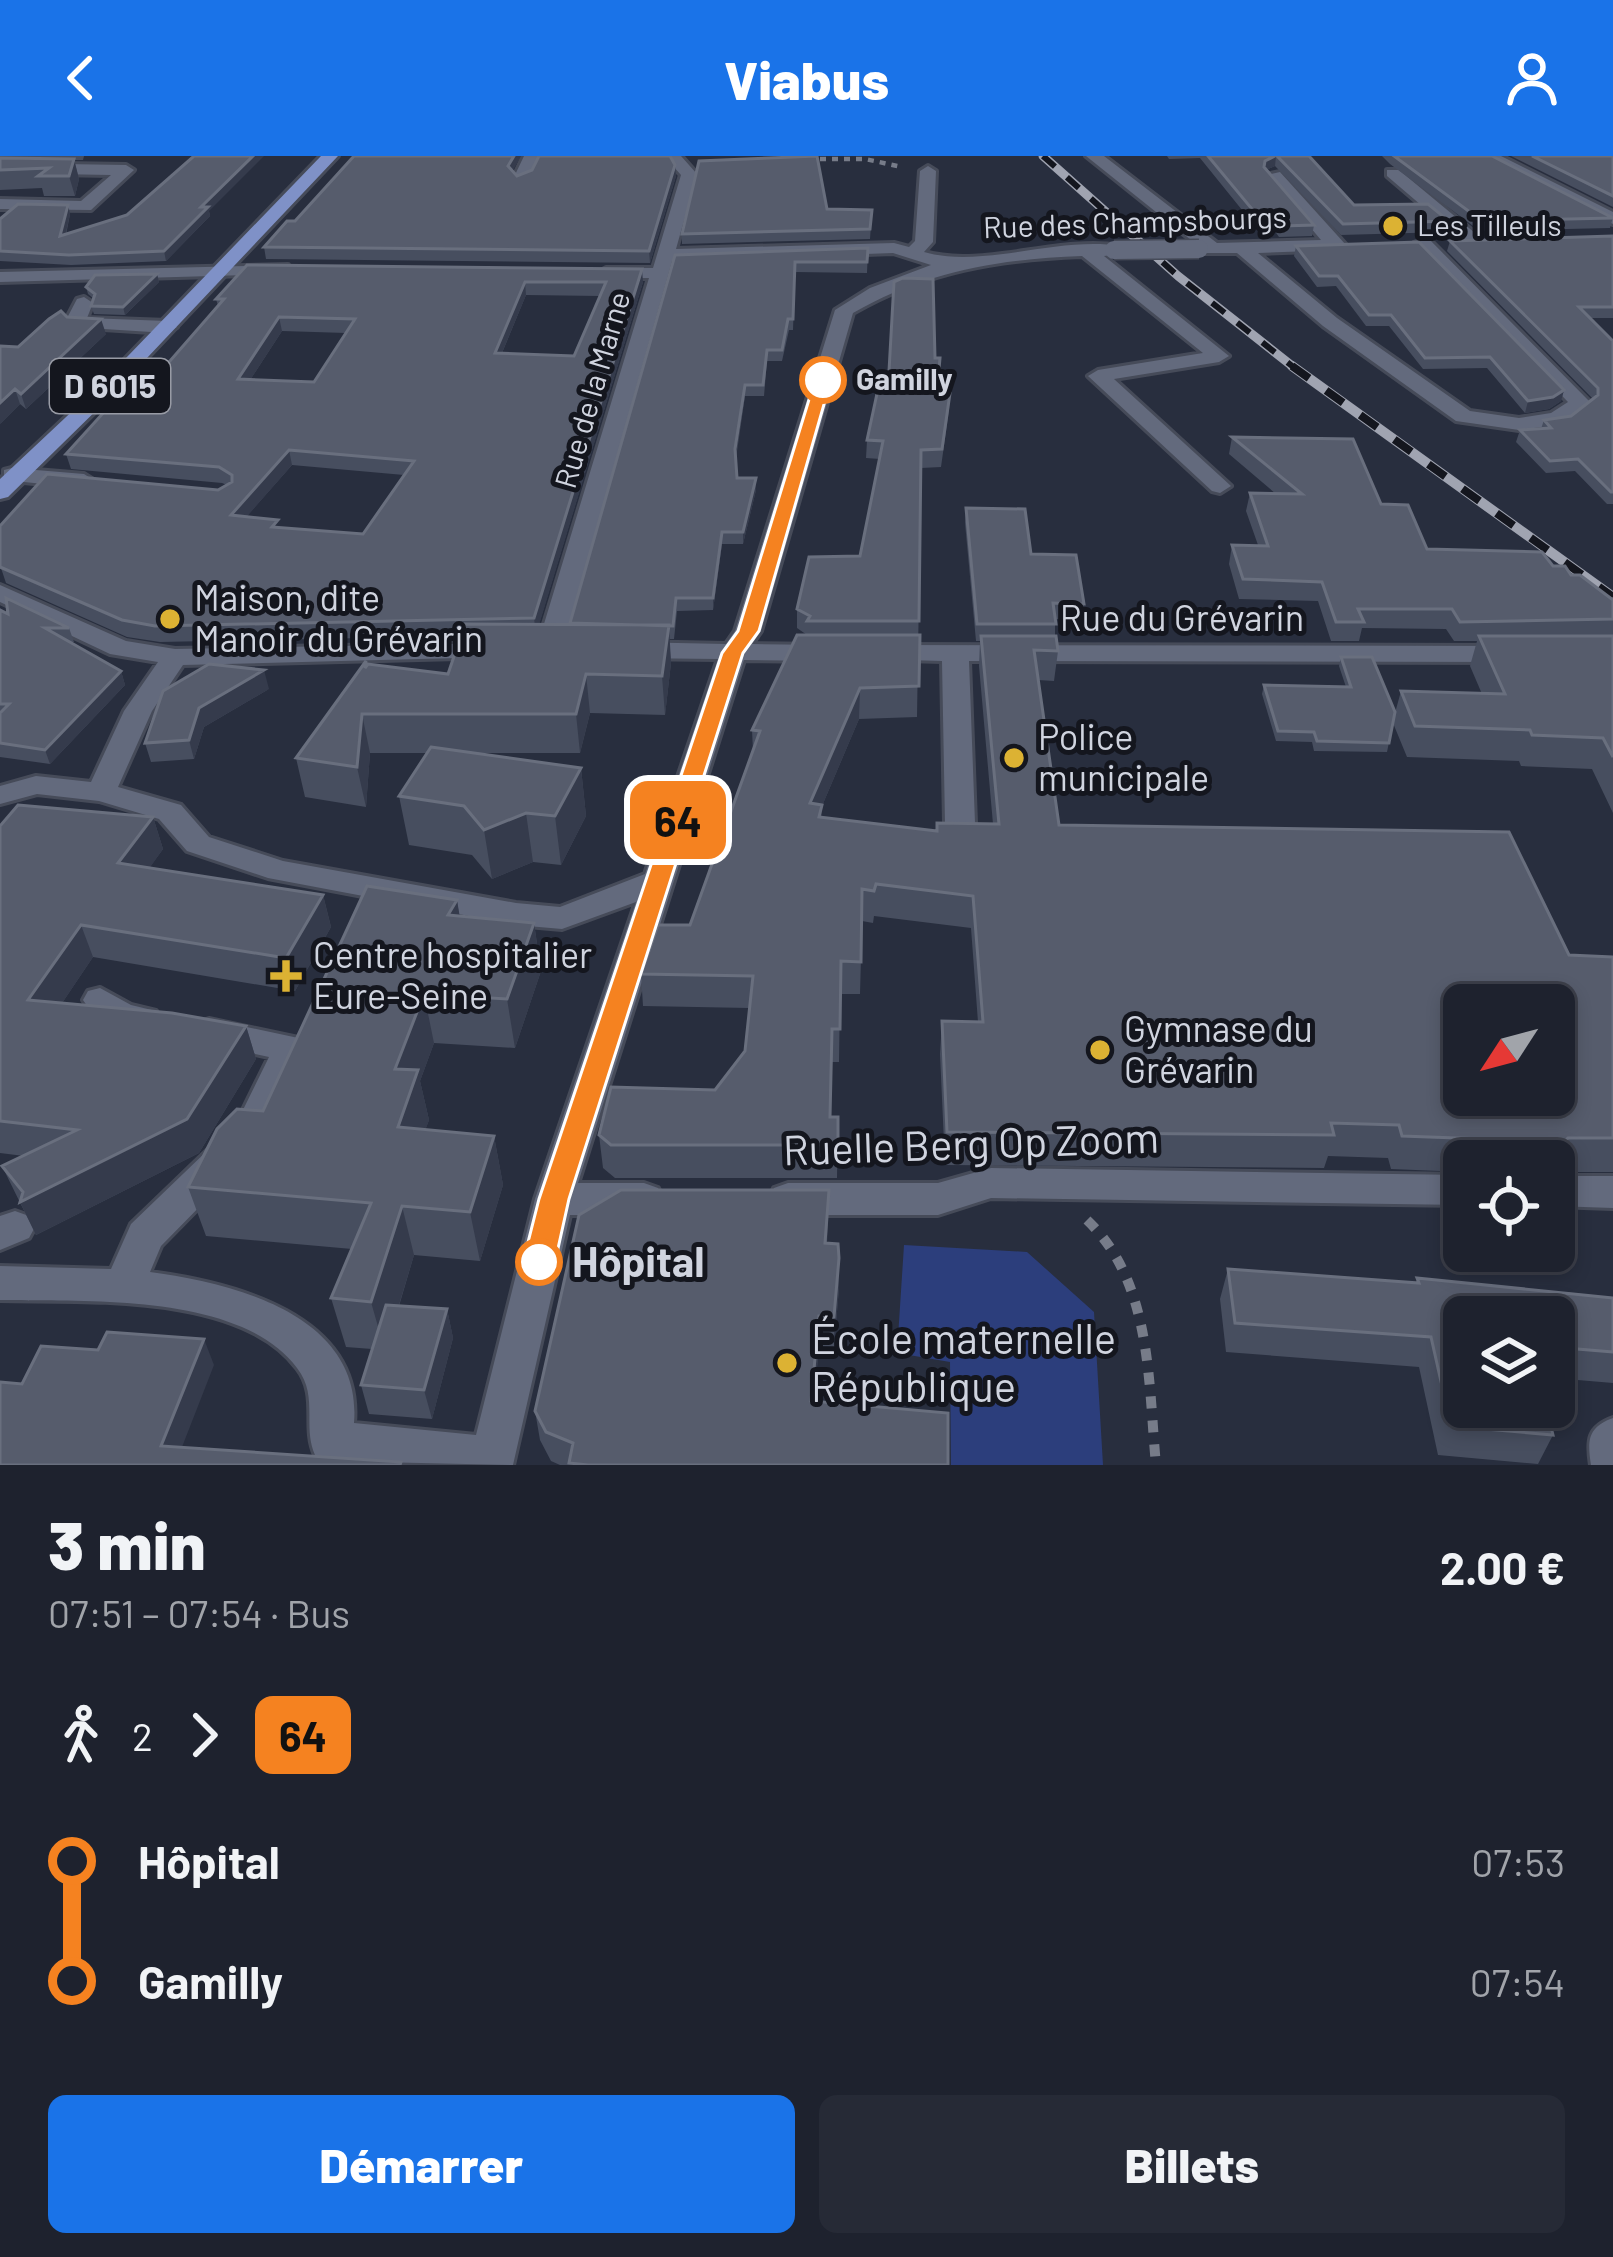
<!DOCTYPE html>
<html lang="fr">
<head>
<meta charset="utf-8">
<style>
  body { margin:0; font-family:Barlow,sans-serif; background:#262a36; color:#f1f3f6; height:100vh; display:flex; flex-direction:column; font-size:45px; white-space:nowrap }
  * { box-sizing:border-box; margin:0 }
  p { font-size:39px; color:#a1a4aa }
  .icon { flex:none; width:66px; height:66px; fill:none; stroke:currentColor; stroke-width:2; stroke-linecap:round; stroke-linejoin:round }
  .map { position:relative; height:1309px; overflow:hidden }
  .details { display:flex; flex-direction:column; background:#1e222e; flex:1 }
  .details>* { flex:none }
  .badge { padding:0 24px; border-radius:18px; font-size:42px; line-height:78px }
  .needle { width:78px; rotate:234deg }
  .buttons { position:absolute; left:1443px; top:828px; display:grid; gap:24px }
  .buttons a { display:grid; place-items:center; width:132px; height:132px; border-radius:18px; background:#1e222e; box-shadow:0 6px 18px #0003,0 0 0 3px #3c3f4a; font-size:60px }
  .map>.badge { position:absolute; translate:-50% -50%; box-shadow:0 0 0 6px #fff }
  .legs { display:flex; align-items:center; gap:18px; height:132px; padding:0 48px; font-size:39px }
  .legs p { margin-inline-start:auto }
  .head { display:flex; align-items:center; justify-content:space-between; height:204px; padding:0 48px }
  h1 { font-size:66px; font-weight:800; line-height:90px }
  .action { display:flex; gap:24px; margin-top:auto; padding:24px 48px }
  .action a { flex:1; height:138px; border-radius:18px; background:#1a73e8; color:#fff; font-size:48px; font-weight:800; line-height:138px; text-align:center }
  .action a+a { background:#262a36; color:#f1f3f6 }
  ul { padding:0 48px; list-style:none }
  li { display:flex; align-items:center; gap:42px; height:120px; font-size:45px }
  li i { display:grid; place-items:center; width:18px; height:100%; margin:0 15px; background:currentColor }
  li i::after { content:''; width:30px; height:30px; margin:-15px; border:9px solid; border-radius:50%; background:#1e222e }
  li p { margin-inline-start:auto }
  li:first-child i { background:linear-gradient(#0000 50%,currentColor 0) }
  li:last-child i { background:linear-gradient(currentColor 50%,#0000 0) }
  header { display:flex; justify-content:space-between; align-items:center; height:156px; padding:0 48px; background:#1a73e8; color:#fff; font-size:54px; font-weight:800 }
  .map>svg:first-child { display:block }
  .green { fill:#2c3e7c }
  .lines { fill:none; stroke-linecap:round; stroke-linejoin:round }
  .minor-casing { stroke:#464b59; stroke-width:6 }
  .major-casing { stroke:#464b59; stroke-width:6 }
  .path-far1 { stroke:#777c89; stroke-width:4.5; stroke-dasharray:6 6; stroke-linecap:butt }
  .path { stroke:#777c89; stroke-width:10; stroke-dasharray:12 12; stroke-linecap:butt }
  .minor { fill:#636a7d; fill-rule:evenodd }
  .major { fill:#7f91c7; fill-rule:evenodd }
  .rail-far1-casing { stroke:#a0a4b1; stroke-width:9 }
  .rail-casing { stroke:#a0a4b1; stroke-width:10 }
  .rail-far1 { stroke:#14161e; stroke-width:6; stroke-dasharray:16; stroke-linecap:butt }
  .rail { stroke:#14161e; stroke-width:8; stroke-dasharray:21; stroke-linecap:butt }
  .minor-bridge-casing { stroke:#464b59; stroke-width:21; stroke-linecap:butt }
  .minor-bridge { stroke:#636a7d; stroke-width:18 }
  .wall { fill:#474e5f; fill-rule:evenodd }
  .shaded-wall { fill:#353b4c }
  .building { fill:#565c6c; stroke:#696f7e; stroke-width:3; fill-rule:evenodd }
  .line-1 { fill:#f58220; stroke:#fff; stroke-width:3 }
  .poi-dot { fill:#dcb233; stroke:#14161e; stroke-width:4.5 }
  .stop-1-dot { fill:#fff; stroke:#f58220; stroke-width:6 }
  .labels { text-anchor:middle; stroke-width:10; stroke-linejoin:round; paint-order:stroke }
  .far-street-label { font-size:30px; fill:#d0d4df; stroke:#14161e }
  .far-poi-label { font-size:30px; fill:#d0d4df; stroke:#14161e; text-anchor:start }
  .far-stop-label { font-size:30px; font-weight:bold; fill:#d0d4df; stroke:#14161e; text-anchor:start }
  .shield { fill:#14161e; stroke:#989ba5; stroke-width:3 }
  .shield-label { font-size:33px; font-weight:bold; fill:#d0d4df }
  .poi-label { font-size:36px; fill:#d0d4df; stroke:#14161e; text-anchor:start }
  .street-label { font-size:36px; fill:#d0d4df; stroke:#14161e }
  .near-street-label { font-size:42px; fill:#d0d4df; stroke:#14161e }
  .near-stop-label { font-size:42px; font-weight:bold; fill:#d0d4df; stroke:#14161e; text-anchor:start }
  .near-poi-label { font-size:42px; fill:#d0d4df; stroke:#14161e; text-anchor:start }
</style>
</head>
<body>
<header><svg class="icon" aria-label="back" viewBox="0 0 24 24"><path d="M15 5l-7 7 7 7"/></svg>Viabus<svg class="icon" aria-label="person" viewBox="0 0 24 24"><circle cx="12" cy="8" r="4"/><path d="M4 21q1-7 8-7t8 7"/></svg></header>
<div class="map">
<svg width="1613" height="1309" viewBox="0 0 1613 1309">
  <rect width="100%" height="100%" fill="#282e3e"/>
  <path class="green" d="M904,1089L1027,1096L1094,1156L1103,1309H951L950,1206L897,1197Z"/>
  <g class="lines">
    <defs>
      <path id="minor" d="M524,0H540L529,23L521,28L513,23Z
        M664,0H681L697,18L676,93L894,87L909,91L915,85L920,15L928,10L936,15L933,86L924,96C982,113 1057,80 1120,90V98L1104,100L1229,200L1219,206L1114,223L1231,330L1220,337L1212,335L1088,220L1098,214L1203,197L1082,100C999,103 926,115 853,157L761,475L752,488L827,489L840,497L827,505L744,504L578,1027H644L658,1032L663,1043L658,1054L644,1059H570L513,1309L331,1305L315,1299C302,1270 319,1240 297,1212C240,1136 85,1146 0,1144V1110L111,1113L131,1068L237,966L269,901L197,885L192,876L197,867L209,863L303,883L309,892L264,985L161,1090L150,1116C233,1127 363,1159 354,1267L476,1279L535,1043L636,746L562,773L516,769L268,722L187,695L159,663L99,645L37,638L0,648V630L36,620L91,626L124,555L158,506L110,498L0,446V429L126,485L175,493L506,487L510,493L497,501L183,509L152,555L118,631L181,649L209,681L283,705L516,747L560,751L645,718L718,503L629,502L616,494L629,486L726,488L735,475L835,154L870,132L931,109L893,97L672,105L563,491L559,497H541L537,491L649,122H606L597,117L606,112H653L681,19Z
        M1086,0H1104L1217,87L1321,84L1266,19L1280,16L1346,89L1337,94L1258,97L1337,162L1470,255L1519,262L1551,257L1568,246L1414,87L1429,83L1591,247L1565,268L1519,274L1456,265L1323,170L1237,97H1193L1190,93L1196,88Z
        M1481,0H1501L1613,56V68Z
        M0,7L126,9L134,14L91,54L0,53V43L81,45L111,19L0,17Z
        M1387,14H1399L1481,82V90H1469L1387,20Z
        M288,109V117L282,118L0,126V116Z
        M84,141L93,147L87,162L167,165L177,171L167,177L72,171L66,164L77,143Z
        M12,312L84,318L95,325L84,332L4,324V314Z
        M881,489L1511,490L1524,498L1511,506L969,505L975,667L960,677L945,667L942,505L872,503L868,497Z
        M100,832L131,849L156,855L161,864L156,873C130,881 97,867 83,844L88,835Z
        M991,1012L1464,1019V1049L991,1042L938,1059H788L774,1054L769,1043L774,1032L788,1027H938Z
        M1554,1020H1613V1052L1554,1050Z
        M15,1055L29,1060L35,1071L29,1082L0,1094V1060Z
        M1613,1262V1309H1591C1587,1284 1588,1271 1613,1262Z"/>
      <path id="major" d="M321,0H338L112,239L8,341L0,343V323L98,231Z"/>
    </defs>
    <use href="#minor" class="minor-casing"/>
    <use href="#major" class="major-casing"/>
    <path class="path-far1" d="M820,3H865L902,11"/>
    <path class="path" d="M1087,1064C1152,1126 1148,1225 1156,1309"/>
    <use href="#minor" class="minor"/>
    <use href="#major" class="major"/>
    <defs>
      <path id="rail-far1" d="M1043,0L1178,120L1296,213"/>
      <path id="rail" d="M1292,210L1613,441"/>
    </defs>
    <use href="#rail-far1" class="rail-far1-casing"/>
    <use href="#rail" class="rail-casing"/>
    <use href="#rail-far1" class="rail-far1"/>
    <use href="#rail" class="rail"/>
    <defs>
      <path id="minor-bridge" d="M1114,94L1199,93"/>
    </defs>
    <use href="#minor-bridge" class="minor-bridge-casing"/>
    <use href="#minor-bridge" class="minor-bridge"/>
  </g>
  <path class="wall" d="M0,0H84L83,4H74L79,23L75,40H44L42,32L0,34Z
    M354,0H521L512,15L517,20L675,9L676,20L650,107L266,103L264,91L295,65Z
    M1167,0H1309L1354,49L1449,65L1446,76L1341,79L1275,10L1266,14L1314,69L1312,80L1279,81L1274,74L1259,75L1200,2L1169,3Z
    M1382,0H1492L1613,61L1610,72L1480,75L1390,8Z
    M1511,0H1613V51Z
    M68,49L70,58L66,79L209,55L210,60L166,105L71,109L0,105V63Z
    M872,54L870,83L682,88V78Z
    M1613,80V162H1590L1613,185V348H1607L1575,315L1546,317L1516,286L1520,274L1541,273L1544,264L1571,260L1593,243L1447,95L1450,85Z
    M1296,90L1564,234L1561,245L1549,253L1525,257L1487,212L1423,213L1389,170H1366L1336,130L1317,131L1294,100Z
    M868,92L867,117L795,116L793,174H789L782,205H767L764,240H745L736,302L737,322L756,334L743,388H722L713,454L677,455L674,483H669L671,507L665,559L590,557L580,597H477L581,612L586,660L561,709L533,706L492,723L472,699L409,689L399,640L427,597H370L366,651L305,641L296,602L367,510L448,518L461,480L160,486L127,481L6,427L0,409L218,334L227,329L222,327L71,313L66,298L136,244L218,150L216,143L247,109L643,126L539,468L570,469L675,99ZM526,139L600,140L574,200L502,197ZM282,175L346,177L314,226L250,224ZM292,309L404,319L363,378L280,372L247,360Z
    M157,118L159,126L125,159L94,158L91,150L94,143L88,138L86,131Z
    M67,161L106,178L26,253L20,248L0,268L18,191Z
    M938,236L950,237L949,254L941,311L921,312L917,561L859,563L822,650V661L936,675L993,668L979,510L980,485H976L965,367L966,352L1031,398L1084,448L1082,464L1055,463V480L1058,495L1054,525L1038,524L1059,669L1569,799L1613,801V1016H1554V1005H1464V1016L1391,1013L1388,1002L1328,1000L1324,1012L945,1009L940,898L942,865L978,866L971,772L874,760L873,767L862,765L860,838H840L839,906H832L830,961H838L837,1022H615L603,1012L599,979L715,934L745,895L749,852L643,850L641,818L690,769L753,595L752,574L807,479L797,472V453L860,400L880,303L866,302L867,284Z
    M1232,281L1381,348L1427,393L1553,410L1613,444V657L1592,613L1521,610L1519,605L1407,601L1393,567L1387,596L1314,595L1312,586L1276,585L1262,538L1264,529L1346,531L1339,510L1341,501L1395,557L1401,535L1482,538L1470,510L1477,485H1454L1446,473L1362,472L1359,485H1331L1318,445L1239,443L1229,408L1232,389H1258L1246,355L1250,337L1276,338L1229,298Z
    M0,454L8,458L69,472L74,486H70L121,515L125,529L50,608L0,601Z
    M269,533L204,571L194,603L151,606L145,587Z
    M153,661L163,693L149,712L323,739L331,771L295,835L93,801L62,847L246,870L256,903L199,997L36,1079L2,1010L24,1000L0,997V670Z
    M457,744L459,760L534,767L541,815L515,892L434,887L420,925L429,964L425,974L494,980L503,1029L480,1105L414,1099L399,1150L447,1153L453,1182L432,1263L369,1258L361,1229L372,1193L346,1191L331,1142L352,1093L206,1080L188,1031L263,955Z
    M829,1034L827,1087L839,1102V1132L834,1191L819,1190L814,1245L948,1309H560L551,1305L540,1284L535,1255Z
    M1228,1113L1416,1127L1417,1122L1613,1142V1227L1554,1222V1161H1464L1553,1279L1538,1308L1438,1299L1419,1211L1226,1196L1220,1143Z"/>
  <path class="shaded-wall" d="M253,0H264L209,55L210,60L166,105L164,95L201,51Z
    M514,0H521L509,21L508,10Z
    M1276,0L1275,10L1264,15L1265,5Z
    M74,3L79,23L75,40L69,20Z
    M675,9L676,20L650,107L649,95Z
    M68,49L70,58L63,90L60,80Z
    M642,113L643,126L536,479L534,462Z
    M157,118L159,126L125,159L123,151Z
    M525,126L526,139L496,211L495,197Z
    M279,161L282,175L241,238L238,223Z
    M101,163L106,178L26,253L21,238Z
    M745,229V240L735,305V293Z
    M15,233L20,248L0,268V247Z
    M1564,234L1561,245L1549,253L1525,257L1528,245Z
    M289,294L292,309L235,374L231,359Z
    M756,322V334L743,388V376Z
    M722,376V388L713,454V442Z
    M669,469L671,507L665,559L662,520Z
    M264,514L269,533L204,571L194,603L189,584L199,552Z
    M121,515L125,529L50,608L45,594Z
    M586,518L590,557L580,597L576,558Z
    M860,532L859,563L822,650V681L810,647Z
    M362,558L370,597L366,651L357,611Z
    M581,612L586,660L561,709L555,660Z
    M526,657L533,706L492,723L484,674Z
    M153,661L163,693L130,740L118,707Z
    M323,739L331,771L295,835L286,802Z
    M457,744L465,792L448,759Z
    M534,767L541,815L515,892L507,843Z
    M81,769L93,801L42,877L28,844Z
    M424,838L434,887L420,925L429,964L409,1020L398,971L395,913Z
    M246,870L256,903L199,997L36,1079L20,1046Z
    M494,980L503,1029L480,1105L470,1056Z
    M1568,982L1554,1016V1010L1564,986Z
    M402,1050L414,1099L385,1195L371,1146Z
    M839,1102V1132L834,1191V1161Z
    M447,1153L453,1182L432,1263L424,1234Z
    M819,1160V1190L811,1274V1245Z
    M204,1183L214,1209L175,1309L161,1290Z"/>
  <path class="building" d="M194,0H253L201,51H208L164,95L69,99L0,95V63L18,48L68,49L60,80L127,59Z
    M354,0H514L508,10L517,20L532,14L539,0H670L675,9L649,95L264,91L287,65H295Z
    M817,0L827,53L872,54L870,73L682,78L699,5Z
    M1208,0H1275L1265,5L1264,11L1314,69L1281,70L1276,63L1261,64Z
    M1277,0H1309L1354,49L1428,48L1449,65L1343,68Z
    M1394,0H1492L1613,62L1482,65Z
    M1532,0H1613V40Z
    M0,2L74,3L69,20H38L49,12L0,14Z
    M1613,80V151H1579L1613,185V336H1611L1578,303L1550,305L1520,274L1551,272L1544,264L1571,260L1598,239V232L1450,85Z
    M1419,86L1564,234L1553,241L1528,245L1490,201L1425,202L1391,159H1369L1338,120H1319L1296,90Z
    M868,92L867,106H795L793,163H788L782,194H767L763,229H745L735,293L737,322H756L743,376H722L713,442H676L673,470L570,467L675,99Z
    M247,109L642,113L534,462L155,470L122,464L0,411V370L47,318L218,334L232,326V319L219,311L66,298L115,244H136L224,143H216ZM525,126H606L574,200L495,197ZM279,161L355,163L314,226L238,223ZM289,294L414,305L363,378L272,371L278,364L231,359Z
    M157,118L123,151L91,150L95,138L86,131L95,119Z
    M903,122L933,123L935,202H940L937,236L950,237L942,293L921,294L919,465H807L810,460L797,453L809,401L860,400L883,285L867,284L878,233H888L894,126Z
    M61,155L67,161L101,163L21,238L15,233L0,247V190L18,191L49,163Z
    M1232,281L1353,283L1381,348L1408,349L1427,393L1542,396L1553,410H1565L1571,419H1580L1613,444V463L1460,466L1452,453H1358L1364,466H1336L1322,426L1243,423L1232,389L1268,390L1250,337L1302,338Z
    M966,352L1025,353L1031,398L1076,399L1084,448L1053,447L1056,468H977Z
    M6,442L69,472H45L121,515L45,594L0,587V557L9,548H0V454L8,458Z
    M465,468L669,469L662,520L586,518L576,558H362L357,611L296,602L366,505L365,512L368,508L448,518Z
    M797,479H920L919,530L860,532L810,647L822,649L819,661L937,675V667L999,668L981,480H1056L1058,495L1034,494L1059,669L1509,676L1569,799L1613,801V982H1568L1564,986L1402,980L1399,969L1331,967L1334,979L947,976L942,865L983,866L973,740L876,728L874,735L862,733L861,806L841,805L840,873H832L830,961H838V989H611L599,979L611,931L715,934L745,895L753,820L641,818L658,769H690L760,575L752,574ZM1464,849H1554V939H1464Z
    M1479,480H1613V601L1603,582L1532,579L1530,574L1415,570L1401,535L1505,538Z
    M1341,501H1372L1395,556L1389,587L1317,585L1314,576L1278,575L1264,529L1351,531Z
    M209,508L264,514L199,552L189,584L145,587L163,535Z
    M431,591L581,612L555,660L526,657L484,674L464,650L399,640Z
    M18,649L153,661L118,707L323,739L286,802L81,769L28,844L172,857L246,870L187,963L20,1046L23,1036L2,1010L77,974L0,965V670Z
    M367,730L457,744L448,759L534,767L507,843L424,838L395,913L418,914L398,971L494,980L470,1056L402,1050L371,1146L331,1142L371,1047L188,1031L217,973L237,953L263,955Z
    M621,1034H829L825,1087L838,1088L839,1102L834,1161L819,1160L811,1245L948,1257V1309H588L569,1307L573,1287L546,1276L535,1255L579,1059Z
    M1228,1113L1419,1127L1417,1122L1613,1142V1196L1554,1191V1161H1464V1251H1546L1553,1279L1451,1270L1431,1181L1235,1167Z
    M386,1149L447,1153L424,1234L361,1229Z
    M107,1176L204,1183L161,1290L401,1306L400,1309H0V1226L22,1228L41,1190L98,1194Z"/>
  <path class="line-1" d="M823,220L831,224L759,475L743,497L569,1043L555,1106L550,1115L539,1119L528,1115L523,1106L539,1043L722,497L738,475L815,224Z"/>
  <g class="poi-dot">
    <circle cx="1393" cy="70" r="12"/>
    <circle cx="170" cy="463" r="12"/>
    <circle cx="1014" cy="602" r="12"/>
    <path d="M280 802h12v12h12v12h-12v12h-12v-12h-12v-12h12z"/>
    <circle cx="1100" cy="894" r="12"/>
    <circle cx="787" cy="1207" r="12"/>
  </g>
  <g class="stop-1-dot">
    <circle cx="823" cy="224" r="21"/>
    <circle cx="539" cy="1106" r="21"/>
  </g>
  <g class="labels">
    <g class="far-street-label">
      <text transform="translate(1135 67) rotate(-2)" y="10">Rue des Champsbourgs</text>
      <text transform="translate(593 234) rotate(-74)" y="10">Rue de la Marne</text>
    </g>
    <g class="far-poi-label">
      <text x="1417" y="80">Les Tilleuls</text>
    </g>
    <g class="far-stop-label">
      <text x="856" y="234">Gamilly</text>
    </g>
    <rect class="shield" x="50" y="203" width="120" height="54" rx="9"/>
    <g class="shield-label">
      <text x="110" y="242">D 6015</text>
    </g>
    <g class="poi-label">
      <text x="194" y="455">Maison, dite<tspan x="194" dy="41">Manoir du Grévarin</tspan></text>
      <text x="1038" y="594">Police<tspan x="1038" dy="41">municipale</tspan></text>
      <text x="313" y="812">Centre hospitalier<tspan x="313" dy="41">Eure-Seine</tspan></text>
      <text x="1124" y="886">Gymnase du<tspan x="1124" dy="41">Grévarin</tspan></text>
    </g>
    <g class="street-label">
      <text x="1182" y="475">Rue du Grévarin</text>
    </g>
    <g class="near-street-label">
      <text transform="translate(971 988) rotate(-2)" y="15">Ruelle Berg Op Zoom</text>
    </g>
    <g class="near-stop-label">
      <text x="572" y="1121">Hôpital</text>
    </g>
    <g class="near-poi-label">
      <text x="811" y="1198">École maternelle<tspan x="811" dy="48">République</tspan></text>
    </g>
  </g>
</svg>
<div class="buttons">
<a><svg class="needle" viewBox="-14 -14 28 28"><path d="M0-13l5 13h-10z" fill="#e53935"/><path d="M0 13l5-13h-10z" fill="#a1a4aa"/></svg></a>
<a><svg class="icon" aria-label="locate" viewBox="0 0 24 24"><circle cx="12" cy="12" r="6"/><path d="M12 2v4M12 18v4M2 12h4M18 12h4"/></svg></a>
<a><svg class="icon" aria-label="layers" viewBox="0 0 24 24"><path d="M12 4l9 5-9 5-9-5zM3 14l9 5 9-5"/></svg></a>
</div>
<b class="badge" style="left:678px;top:664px;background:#f58220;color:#111">64</b>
</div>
<section class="details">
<div class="head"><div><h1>3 min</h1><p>07:51 – 07:54 · Bus</p></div><b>2.00 €</b></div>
<div class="legs"><svg class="icon" aria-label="walk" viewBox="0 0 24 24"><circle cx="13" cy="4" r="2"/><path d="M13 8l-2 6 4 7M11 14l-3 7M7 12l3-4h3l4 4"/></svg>2<svg class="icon" aria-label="forward" viewBox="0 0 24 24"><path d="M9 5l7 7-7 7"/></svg><b class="badge" style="background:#f58220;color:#111">64</b></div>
<ul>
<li><i style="color:#f58220"></i><b>Hôpital</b><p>07:53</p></li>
<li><i style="color:#f58220"></i><b>Gamilly</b><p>07:54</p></li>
</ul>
<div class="action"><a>Démarrer</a><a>Billets</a></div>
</section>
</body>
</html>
